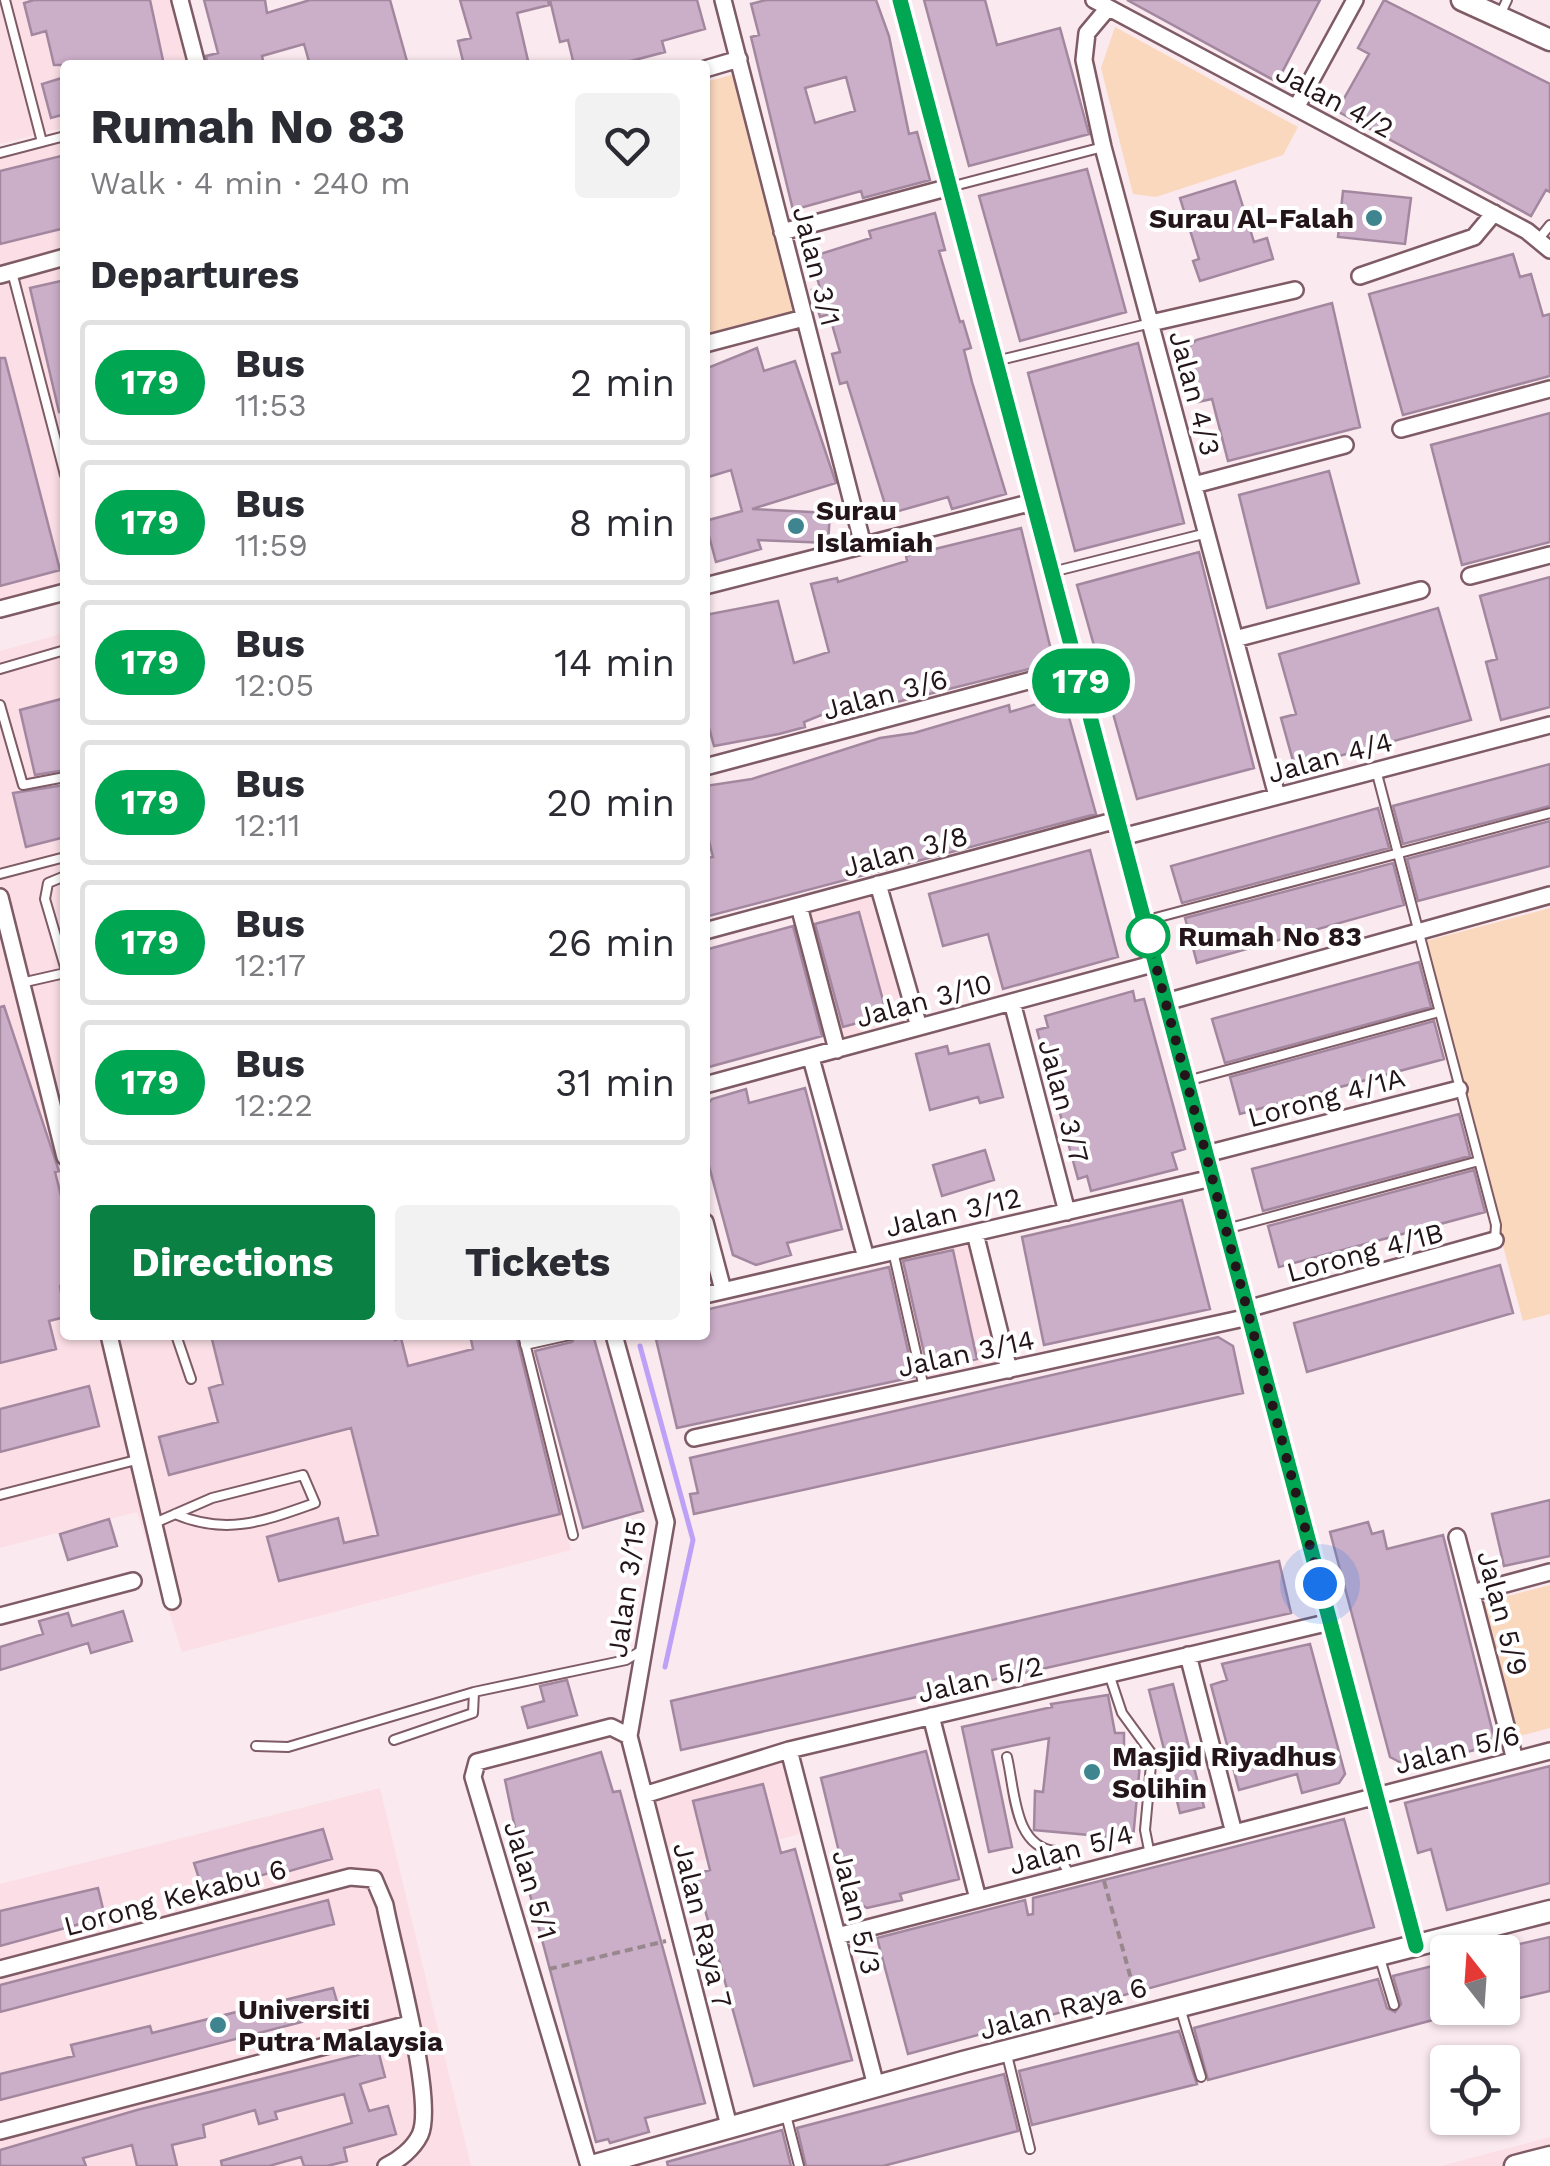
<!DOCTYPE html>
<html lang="en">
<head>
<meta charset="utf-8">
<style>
  body { margin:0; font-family:"Work Sans",sans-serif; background:#f2f2f3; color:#2b2b33; height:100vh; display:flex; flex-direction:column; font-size:38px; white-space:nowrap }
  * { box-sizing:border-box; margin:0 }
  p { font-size:32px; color:#7c7c81 }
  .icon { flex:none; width:55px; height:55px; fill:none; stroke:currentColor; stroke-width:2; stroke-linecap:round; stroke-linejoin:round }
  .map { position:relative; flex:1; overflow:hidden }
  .drawer { position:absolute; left:60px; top:60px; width:650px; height:1280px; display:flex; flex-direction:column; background:#fff; border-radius:10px; box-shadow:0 2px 8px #0004 }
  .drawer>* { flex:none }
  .badge { padding:0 20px; border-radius:32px; font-size:35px; line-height:65px }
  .needle { width:65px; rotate:343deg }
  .buttons { position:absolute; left:1430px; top:1935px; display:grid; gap:20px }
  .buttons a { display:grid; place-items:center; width:90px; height:90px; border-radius:10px; background:#fff; box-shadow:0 2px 8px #0004; font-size:50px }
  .you { position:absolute; width:50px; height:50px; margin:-25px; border:8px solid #fff; border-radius:50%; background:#1a73e8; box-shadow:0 0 0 15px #1a73e833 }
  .map>.badge { position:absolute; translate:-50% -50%; box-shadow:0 0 0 5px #fff }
  h2 { padding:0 30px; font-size:38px; line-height:90px }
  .round { display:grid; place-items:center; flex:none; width:105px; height:105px; border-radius:10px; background:#f2f2f3 }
  .summary { display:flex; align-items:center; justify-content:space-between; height:170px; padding:0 30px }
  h1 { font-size:48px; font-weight:700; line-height:75px }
  .action { display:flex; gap:20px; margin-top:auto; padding:20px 30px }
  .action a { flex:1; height:115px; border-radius:10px; background:#0b8043; color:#fff; font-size:40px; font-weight:700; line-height:115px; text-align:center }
  .action a+a { background:#f2f2f3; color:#2b2b33 }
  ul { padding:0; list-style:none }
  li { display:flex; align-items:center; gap:30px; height:125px; margin:0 20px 15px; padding:0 10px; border:5px solid #e1e1e2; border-radius:10px }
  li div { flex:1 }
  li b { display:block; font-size:38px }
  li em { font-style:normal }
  li .badge { min-width:110px; font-weight:700; text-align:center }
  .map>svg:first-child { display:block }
  .built { fill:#fcdfe6 }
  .green { fill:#fad8be }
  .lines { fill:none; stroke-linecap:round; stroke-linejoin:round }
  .stream { stroke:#bda1f6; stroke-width:5 }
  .building { fill:#cbaec8; stroke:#a2879f; stroke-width:2.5; fill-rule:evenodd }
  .service-casing { stroke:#7e5b65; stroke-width:12 }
  .minor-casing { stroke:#7e5b65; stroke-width:20 }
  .tertiary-casing { stroke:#7e5b65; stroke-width:25 }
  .path { stroke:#98888d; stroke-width:4; stroke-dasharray:8 5; stroke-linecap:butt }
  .service { stroke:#fff; stroke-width:8 }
  .minor { stroke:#fff; stroke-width:15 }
  .tertiary { stroke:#fff; stroke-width:20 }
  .line-casing { stroke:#fff; stroke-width:22 }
  .line { stroke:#00a651; stroke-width:15 }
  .walk { stroke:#23151a; stroke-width:10; stroke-dasharray:0 18 }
  .poi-dot { fill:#3e858f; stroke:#fff; stroke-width:4 }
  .stop-dot { fill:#fff; stroke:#00a651; stroke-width:5 }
  .labels { text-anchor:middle; stroke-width:8; stroke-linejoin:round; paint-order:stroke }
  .street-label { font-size:28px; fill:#23151a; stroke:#fff }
  .poi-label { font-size:28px; font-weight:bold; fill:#23151a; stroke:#fff; text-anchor:start }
  .stop-label { font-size:28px; font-weight:bold; fill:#23151a; stroke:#fff; text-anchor:start }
</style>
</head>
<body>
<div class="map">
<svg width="1550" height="2166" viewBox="0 0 1550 2166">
  <rect width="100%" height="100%" fill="#fae9ee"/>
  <path class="built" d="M0,0H173L190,65H65V127L0,144Z
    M65,142V582L0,600V159Z
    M65,633V1335H515L571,1550L182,1652L137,1512L0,1548V651Z
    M871,892L910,1022L841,1041L807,910Z
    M970,1240L1001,1364L927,1381L898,1256Z
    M784,1759L803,1833L670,1869L652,1799Z
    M380,1788L471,2166H0V1884Z
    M1550,2137V2166H1441Z"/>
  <path class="green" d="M1115,27L1298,127L1283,155L1156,197L1133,194L1101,68Z
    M735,74L798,310L705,334V82Z
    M1550,908V1314L1523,1321L1422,942Z
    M1550,1585V1728L1516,1737L1481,1603Z"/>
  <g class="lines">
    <path class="stream" d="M640,1346L693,1540L665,1667"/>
  </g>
  <path class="building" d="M34,0H150L164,65H54L46,31L32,35L24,3Z
    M204,0H265L267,13L310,0H390L408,65H310L304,44L262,56L264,65H208L206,56L218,53Z
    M460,0H548L549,5L517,13L529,65H464L458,41L471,38Z
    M550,0H697L705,29L662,41L665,52L631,61L632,65H574L568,40L560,42Z
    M766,0H876L889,36L909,134L917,132L930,180L863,198L861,191L793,210L751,37L759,35L751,4ZM846,77L855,111L815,123L805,88Z
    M924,0H985L997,45L1060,28L1089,134L969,166Z
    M1127,0H1320L1277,82Z
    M1384,0L1550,84V192L1546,190L1531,216L1337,111L1369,54L1358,48Z
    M65,77V114L51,118L42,84Z
    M65,155V228L0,244V171Z
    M1087,169L1126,312L1020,341L979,196Z
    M1235,181L1254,242L1267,238L1273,259L1200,281L1193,261L1199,259L1180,198Z
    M1343,191L1411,198L1405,244L1338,237Z
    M935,213L945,250L939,251L960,322L963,321L971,348L964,350L972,382L1006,494L952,509L948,497L888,514L847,382L840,384L832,354L840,352L829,314L820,317L812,290L820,288L811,257L871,238L869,231Z
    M1513,254L1520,277L1531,274L1543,316L1550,314V376L1403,415L1369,294Z
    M65,280V411L59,412L30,288Z
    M1332,303L1360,427L1228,461L1212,399L1198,402L1185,351L1196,340Z
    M1138,343L1184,523L1075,551L1028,373Z
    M757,348L764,371L795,361L836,483L752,509L830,513L828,543L758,540L761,549L716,562L705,521L742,511L731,470L705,478V369Z
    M0,358H5L60,570L0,586Z
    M1550,413V542L1462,565L1431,445Z
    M1329,471L1359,583L1267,608L1239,495Z
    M1021,528L1051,650L1042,653L1045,665L881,706L879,698L836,709L804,722L805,727L779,734L714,746L705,713V615L778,601L794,663L829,652L811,584L837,578L838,582L907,561L906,556Z
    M1199,552L1254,768L1137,799L1077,585Z
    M1550,577V707L1501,720L1486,662L1497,659L1480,596Z
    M1438,608L1471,720L1295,768L1281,718L1296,714L1279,654Z
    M1063,696L1096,814L705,917V858L713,857L705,825V786L752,779L880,738L914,733L1009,705L1010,712Z
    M65,698V770L35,775L20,710Z
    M1550,764V806L1403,844L1393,806Z
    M65,785V837L26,847L13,793Z
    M1378,808L1389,848L1182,903L1171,866Z
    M1550,821V866L1418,901L1407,859Z
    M1090,850L1118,957L1003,989L988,934L943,946L929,894Z
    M1393,863L1404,905L1197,963L1185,918Z
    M859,912L887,1015L843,1027L815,924Z
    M793,926L822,1036L705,1068V950Z
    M1419,962L1431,1007L1225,1063L1212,1019Z
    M1133,991L1135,1001L1144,999L1185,1149L1172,1153L1177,1169L1091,1191L1087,1176L1078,1179L1037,1030L1048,1027L1045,1016Z
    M4,1006L59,1171L55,1172L65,1211V1284L60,1286L65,1317L49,1321L56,1349L0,1363V1007Z
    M1434,1021L1444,1059L1240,1114L1230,1077Z
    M989,1044L1003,1097L980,1103L978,1097L930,1110L916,1054L947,1046L949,1054Z
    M805,1088L842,1229L787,1243L791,1255L756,1265L733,1255L705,1151V1107L712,1099L746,1089L749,1103Z
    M1459,1114L1470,1156L1263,1211L1252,1169Z
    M985,1150L994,1180L942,1196L933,1165Z
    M1474,1170L1485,1212L1279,1267L1268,1226Z
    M1182,1200L1210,1309L1044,1345L1022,1237Z
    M953,1250L977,1359L928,1370L903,1261Z
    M1500,1265L1513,1313L1307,1372L1294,1323Z
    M889,1267L914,1377L677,1428L655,1335H705V1310Z
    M211,1335H394L395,1340L401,1338L408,1366L473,1349L470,1335H516L560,1514L279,1581L267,1537L338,1518L344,1543L378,1535L351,1428L169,1475L159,1437L218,1422L209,1388L223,1384Z
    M577,1335H593L643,1511L583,1528L535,1351L572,1342Z
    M1218,1337L1233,1346L1243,1393L694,1514L690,1494L698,1493L690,1458Z
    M89,1386L99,1426L0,1452V1409Z
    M1550,1500V1556L1504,1566L1492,1514Z
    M109,1519L117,1546L68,1560L60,1534Z
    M1368,1522L1372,1534L1383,1531L1387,1549L1443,1535L1496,1745L1407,1766L1390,1757L1330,1532Z
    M1279,1561L1291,1613L681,1750L671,1701Z
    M123,1611L132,1641L91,1653L88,1643L0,1670V1647L43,1634L39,1621L68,1613L72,1626Z
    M1310,1644L1345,1774L1339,1783L1302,1793L1297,1774L1239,1790L1211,1685L1227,1680L1222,1664Z
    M567,1680L577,1715L528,1728L522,1707L544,1701L540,1686Z
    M1173,1684L1204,1807L1180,1813L1149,1690Z
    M1108,1695L1115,1733H1124V1750L1141,1753L1133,1839L1034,1830L1035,1791L1043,1792L1049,1738L992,1750L1012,1847L989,1852L962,1727L1052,1707L1051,1704Z
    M926,1751L959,1879L900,1894L902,1900L867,1908L850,1897L821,1778Z
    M601,1752L613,1792L620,1791L705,2103L645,2118L649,2132L610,2143L608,2139L596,2142L525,1876L505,1780Z
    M1550,1766V1883L1447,1910L1431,1849L1418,1853L1405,1803Z
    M763,1784L781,1853L795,1849L852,2060L754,2086L695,1874L710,1870L693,1801Z
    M1344,1819L1374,1927L908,2054L877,1938L1025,1900L1028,1915L1033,1914V1898Z
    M323,1829L332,1859L279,1874L278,1870L204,1894L194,1863Z
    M98,1888L105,1917L0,1946V1911Z
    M328,1900L334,1924L0,2012V1985Z
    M1550,1937V1991L1502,2002V1948Z
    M1448,1962V2016L1208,2080L1194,2028L1378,1979L1387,2008L1395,2012L1401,2004L1393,1976Z
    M333,1988L340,2012L0,2100V2074L74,2056L71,2045L150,2026L152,2033Z
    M1179,2031L1197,2084L1032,2125L1019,2071Z
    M378,2050L385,2077L360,2084L369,2111L388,2106L396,2134L344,2148L347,2161L327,2166H304L301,2157L269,2166H222L221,2161L352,2123L344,2094L275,2112L277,2119L259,2124L255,2110L203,2125L205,2137L172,2145L177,2166H137L132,2145L83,2158L86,2166H0V2150L137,2110Z
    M1004,2074L1018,2131L883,2166H806L797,2128Z
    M782,2130L791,2166H668L667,2162Z"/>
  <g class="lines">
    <defs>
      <path id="service" d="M5,0L42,142
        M1499,17L1507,0
        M0,153L65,136
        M950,187L1103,147
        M1538,240L1550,225
        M12,272L65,475
        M996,361L1151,323
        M1052,572L1207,533
        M0,669L65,650
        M0,705L23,785L65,777
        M1376,770L1496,1225L1495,1240
        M0,874L65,857
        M65,876L48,883L45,899L65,967
        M1144,921L1550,813
        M21,983L65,973
        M1187,1081L1439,1012
        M1226,1229L1479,1161
        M893,1251L924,1388
        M176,1335L191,1379
        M523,1335L573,1535
        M525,1345L570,1335
        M0,1495L140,1459
        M157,1522L212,1498L303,1475L315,1503C264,1521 227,1536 175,1514
        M1109,1674L1122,1713L1152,1754L1145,1830L1150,1855
        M394,1740L473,1713L474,1692
        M256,1746L288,1747L474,1692L626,1660L644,1649
        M1007,1757C1015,1791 1014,1848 1056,1851L1070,1875
        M1379,1955L1394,2005
        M1181,2011L1201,2077
        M1006,2051L1030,2149
        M786,2115L799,2166"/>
      <path id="minor" d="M180,0L197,65
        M723,0L863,545
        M900,0L1416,1946
        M1094,0L1527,231L1550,250
        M1108,8L1087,33L1084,60L1103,147L1277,796
        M705,69L739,59
        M1296,108L1355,0
        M782,232L950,187
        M0,275L65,257
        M1360,276L1474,237L1494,213
        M1151,323L1295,290
        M705,344L804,318
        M1401,429L1550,389
        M1194,485L1345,445
        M1470,576L1550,555
        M705,586L1033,502
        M0,609L65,592
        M1235,639L1421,590
        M705,767L1077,668
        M1122,837L1550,725
        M878,884L919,1027
        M0,897L65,1157
        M799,906L837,1050
        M705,931L1117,820
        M1012,1002L1067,1212
        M1166,1002L1550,895
        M811,1058L866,1258
        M705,1085L1156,963
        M1206,1154L1459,1089
        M705,1222L723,1290
        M975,1233L1009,1370
        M705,1295L1212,1178
        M1247,1309L1495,1240
        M109,1335L172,1601
        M614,1335L666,1522L629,1736L729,2126
        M694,1438L1249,1317
        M1457,1537L1515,1760
        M1472,1593L1550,1572
        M0,1616L133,1581
        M1188,1655L1234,1833
        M931,1716L978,1899
        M789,1750L876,2086
        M644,1795L789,1750L1330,1622
        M837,1936L1550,1751
        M0,1969L350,1877L374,1879L385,1905C393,1949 436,2102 420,2135C413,2149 399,2160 386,2166
        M0,2131L409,2024
        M589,2166L473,1777L477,1762L611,1727L629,1736"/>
      <path id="tertiary" d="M1462,0L1550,40
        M592,2166L963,2062L1550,1911
        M1515,2166L1550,2157"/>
    </defs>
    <use href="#service" class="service-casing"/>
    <use href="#minor" class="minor-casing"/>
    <use href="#tertiary" class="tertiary-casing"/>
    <path class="path" d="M1104,1881L1136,1997
      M549,1969L666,1941"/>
    <use href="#service" class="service"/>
    <use href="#minor" class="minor"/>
    <use href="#tertiary" class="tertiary"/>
  </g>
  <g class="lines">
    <defs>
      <path id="line" d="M900,0L1416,1946"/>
    </defs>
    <use href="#line" class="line-casing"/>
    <use href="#line" class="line"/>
    <path class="walk" d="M1148,936L1320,1584"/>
  </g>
  <g class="poi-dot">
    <circle cx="1374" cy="218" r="10"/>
    <circle cx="796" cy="526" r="10"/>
    <circle cx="1092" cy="1772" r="10"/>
    <circle cx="218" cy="2025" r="10"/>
  </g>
  <circle class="stop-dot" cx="1148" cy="936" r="20"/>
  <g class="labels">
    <g class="street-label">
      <text transform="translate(1335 100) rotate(28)" y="10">Jalan 4/2</text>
      <text transform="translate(817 266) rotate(76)" y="10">Jalan 3/1</text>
      <text transform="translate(1195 393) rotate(75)" y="10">Jalan 4/3</text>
      <text transform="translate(885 694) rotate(-15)" y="10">Jalan 3/6</text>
      <text transform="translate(1330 757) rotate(-15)" y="10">Jalan 4/4</text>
      <text transform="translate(905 851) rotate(-15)" y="10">Jalan 3/8</text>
      <text transform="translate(924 1000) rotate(-15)" y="10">Jalan 3/10</text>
      <text transform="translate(1326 1097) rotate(-15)" y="10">Lorong 4/1A</text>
      <text transform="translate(1064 1101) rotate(75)" y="10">Jalan 3/7</text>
      <text transform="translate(953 1212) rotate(-13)" y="10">Jalan 3/12</text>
      <text transform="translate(1365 1252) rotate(-15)" y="10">Lorong 4/1B</text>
      <text transform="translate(966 1353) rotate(-12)" y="10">Jalan 3/14</text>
      <text transform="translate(626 1589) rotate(-82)" y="10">Jalan 3/15</text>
      <text transform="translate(1503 1613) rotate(75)" y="10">Jalan 5/9</text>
      <text transform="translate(980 1679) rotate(-13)" y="10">Jalan 5/2</text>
      <text transform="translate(1457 1749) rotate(-14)" y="10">Jalan 5/6</text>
      <text transform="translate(1071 1849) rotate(-15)" y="10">Jalan 5/4</text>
      <text transform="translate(531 1880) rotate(73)" y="10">Jalan 5/1</text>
      <text transform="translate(175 1897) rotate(-15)" y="10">Lorong Kekabu 6</text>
      <text transform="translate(857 1912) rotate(76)" y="10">Jalan 5/3</text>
      <text transform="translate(703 1925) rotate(76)" y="10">Jalan Raya 7</text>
      <text transform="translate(1063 2008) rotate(-15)" y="10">Jalan Raya 6</text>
    </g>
    <g class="poi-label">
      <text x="1354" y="228" text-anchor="end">Surau Al-Falah</text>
      <text x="816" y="520">Surau<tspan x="816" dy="32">Islamiah</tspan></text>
      <text x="1112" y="1766">Masjid Riyadhus<tspan x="1112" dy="32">Solihin</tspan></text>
      <text x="238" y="2019">Universiti<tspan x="238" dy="32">Putra Malaysia</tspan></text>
    </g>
    <g class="stop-label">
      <text x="1178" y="946">Rumah No 83</text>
    </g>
  </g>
</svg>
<div class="buttons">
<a><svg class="needle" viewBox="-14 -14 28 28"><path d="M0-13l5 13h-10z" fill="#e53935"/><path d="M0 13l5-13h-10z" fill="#7c7c81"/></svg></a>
<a><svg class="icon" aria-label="locate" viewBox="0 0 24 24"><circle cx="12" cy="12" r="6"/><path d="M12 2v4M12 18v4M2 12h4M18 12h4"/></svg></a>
</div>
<div class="you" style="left:1320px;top:1584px"></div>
<b class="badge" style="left:1081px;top:681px;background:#00a651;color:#fff">179</b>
<section class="drawer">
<div class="summary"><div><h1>Rumah No 83</h1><p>Walk · 4 min · 240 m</p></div><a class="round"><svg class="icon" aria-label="heart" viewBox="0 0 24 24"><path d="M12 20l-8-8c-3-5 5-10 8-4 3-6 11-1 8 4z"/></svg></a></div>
<h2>Departures</h2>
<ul>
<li><span class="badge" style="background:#00a651;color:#fff">179</span><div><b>Bus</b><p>11:53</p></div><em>2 min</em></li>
<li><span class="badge" style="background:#00a651;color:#fff">179</span><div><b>Bus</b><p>11:59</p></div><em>8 min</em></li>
<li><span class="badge" style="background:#00a651;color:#fff">179</span><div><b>Bus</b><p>12:05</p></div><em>14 min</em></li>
<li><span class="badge" style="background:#00a651;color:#fff">179</span><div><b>Bus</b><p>12:11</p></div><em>20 min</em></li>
<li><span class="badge" style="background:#00a651;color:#fff">179</span><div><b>Bus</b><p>12:17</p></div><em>26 min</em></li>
<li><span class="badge" style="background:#00a651;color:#fff">179</span><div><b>Bus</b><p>12:22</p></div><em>31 min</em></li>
</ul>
<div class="action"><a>Directions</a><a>Tickets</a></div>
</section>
</div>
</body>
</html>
